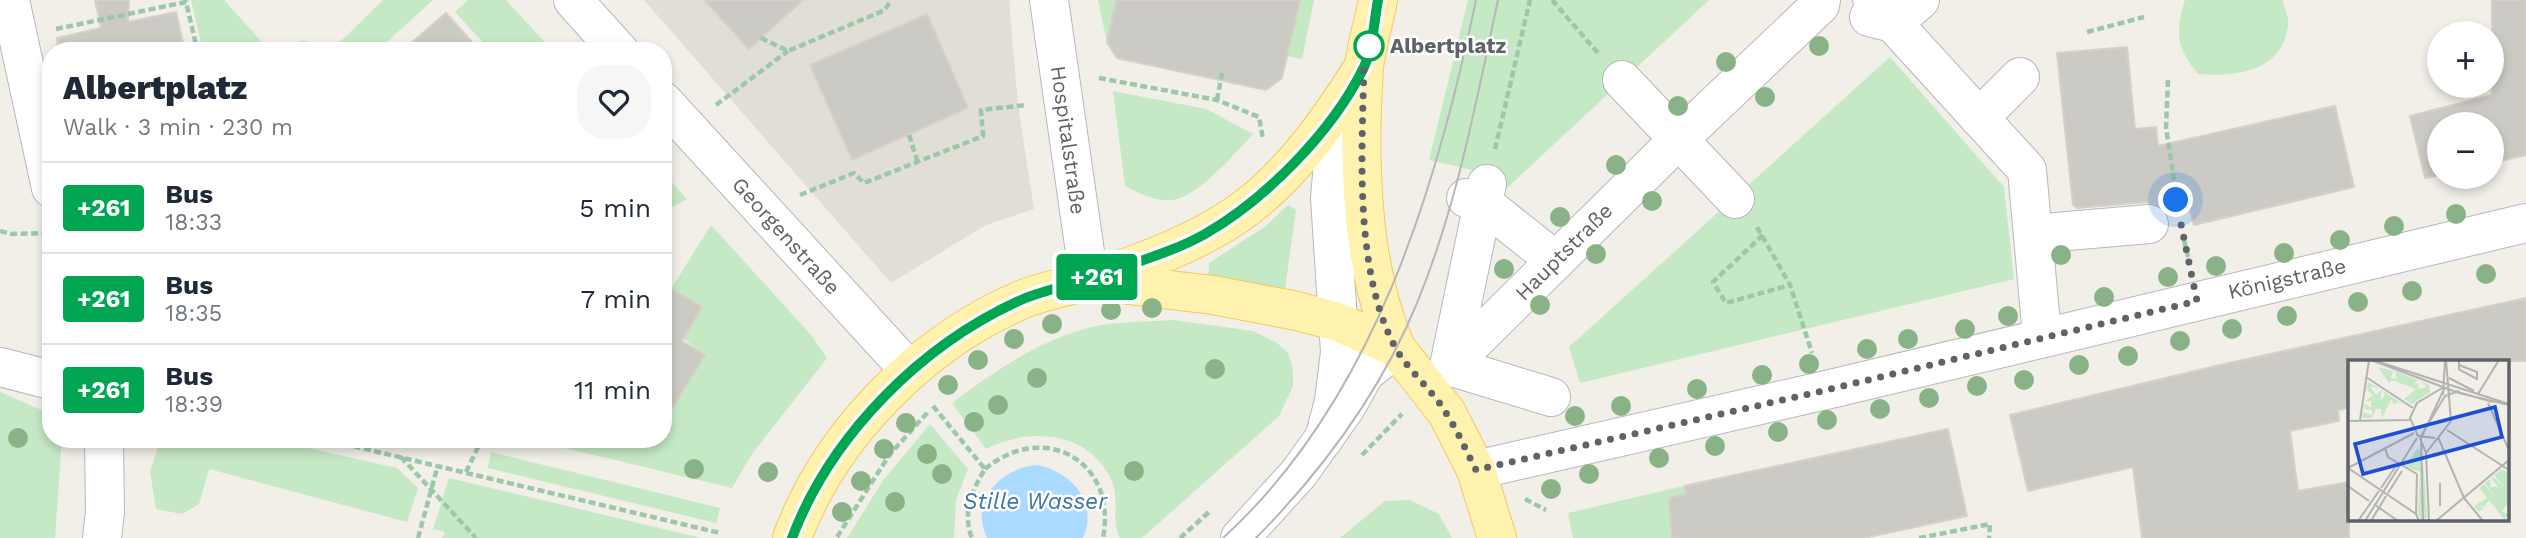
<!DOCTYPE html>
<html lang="en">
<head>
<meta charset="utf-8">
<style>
  body { margin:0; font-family:"Work Sans",sans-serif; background:#f6f6f7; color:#1f2937; height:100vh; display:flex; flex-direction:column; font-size:26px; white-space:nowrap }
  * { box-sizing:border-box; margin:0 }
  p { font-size:23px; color:#747a83 }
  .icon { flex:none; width:38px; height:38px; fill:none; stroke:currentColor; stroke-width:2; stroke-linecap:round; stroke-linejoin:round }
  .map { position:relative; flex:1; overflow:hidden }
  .drawer { position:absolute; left:42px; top:42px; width:630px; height:406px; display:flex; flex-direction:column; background:#fff; border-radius:28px; box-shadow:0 4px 10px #0003 }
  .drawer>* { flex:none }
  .badge { padding:0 14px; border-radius:5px; font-size:24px; line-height:46px }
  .buttons { position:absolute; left:2427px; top:21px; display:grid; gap:14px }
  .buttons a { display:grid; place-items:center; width:77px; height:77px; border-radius:50%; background:#fff; box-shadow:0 4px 10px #0003; font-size:35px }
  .you { position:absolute; width:35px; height:35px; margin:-18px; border:5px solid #fff; border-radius:50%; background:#1a73e8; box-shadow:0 0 0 10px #1a73e833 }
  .map>.badge { position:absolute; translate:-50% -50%; box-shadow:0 0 0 4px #fff }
  .round { display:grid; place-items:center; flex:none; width:74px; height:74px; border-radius:28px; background:#f6f6f7 }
  .headline { display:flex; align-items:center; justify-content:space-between; height:119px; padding:0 21px }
  h1 { font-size:33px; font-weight:800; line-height:52px }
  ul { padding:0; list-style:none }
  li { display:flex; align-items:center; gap:21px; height:91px; padding:0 21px; border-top:2px solid #e0e1e3 }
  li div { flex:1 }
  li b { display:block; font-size:26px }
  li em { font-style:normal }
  li .badge { min-width:77px; font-weight:700; text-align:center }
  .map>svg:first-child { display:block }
  .education { fill:#e1ded6 }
  .green { fill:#c5e8c5 }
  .water { fill:#aadaff }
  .building { fill:#cccac5; stroke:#d6d1c6; stroke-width:2 }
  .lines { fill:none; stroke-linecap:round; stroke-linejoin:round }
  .minor-casing { stroke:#b5b8bc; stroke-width:40 }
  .major-casing { stroke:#f2c960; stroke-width:40 }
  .path { stroke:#9cc7a9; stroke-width:4.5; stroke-dasharray:7 3.5; stroke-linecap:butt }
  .minor { stroke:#fff; stroke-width:38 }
  .major { stroke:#fff2af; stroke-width:38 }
  .tram { stroke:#b6b7b8; stroke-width:2 }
  .tree { fill:#89b387 }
  .line-casing { stroke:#fff; stroke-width:16 }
  .line { stroke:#00a651; stroke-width:10 }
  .walk { stroke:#5f6368; stroke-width:7; stroke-dasharray:0 12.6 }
  .stop-dot { fill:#fff; stroke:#00a651; stroke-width:3.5 }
  .labels { text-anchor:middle; stroke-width:5; stroke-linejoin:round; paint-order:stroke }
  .stop-label { font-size:21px; font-weight:bold; fill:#5f6368; stroke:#fff; text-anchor:start }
  .street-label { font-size:21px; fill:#5f6368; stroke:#fff }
  .water-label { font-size:23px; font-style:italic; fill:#4174aa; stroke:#fff }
  .inset-road { fill:none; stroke:#b3b3b1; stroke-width:2 }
  .view { fill:#1d4ed8; fill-opacity:0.15; stroke:#1d4ed8; stroke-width:3.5 }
  .inset-edge { fill:none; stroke:#5f6368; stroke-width:3.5 }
</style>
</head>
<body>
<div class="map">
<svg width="2526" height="538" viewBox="0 0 2526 538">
  <rect width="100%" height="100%" fill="#f1efe8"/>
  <path class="education" d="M644,0H1009L1018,106L1034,209L986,225L891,283Z"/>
  <path class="green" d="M191,0H224L270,51H203Z
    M383,0H433L380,48L382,51H290L302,40L323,47L341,41Z
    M468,0H506L553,51H491L455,12Z
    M1098,0H1116L1107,42Z
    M1300,0H1314L1302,59L1287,56Z
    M1468,0H1709L1507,188L1471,179L1472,170L1429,160Z
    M2185,0H2283C2283,8 2289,15 2288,25C2283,72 2235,77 2198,74C2176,47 2175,32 2185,0Z
    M1890,57L2004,187L2014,279L1580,383L1569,347Z
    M1113,91L1206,109L1253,134C1235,153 1200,195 1173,200C1156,202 1139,193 1125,186Z
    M663,173L687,199L663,212Z
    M1288,205L1296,210L1284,296L1208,277L1209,263L1266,226Z
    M711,225L811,335L827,358L752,454L732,488L527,439H663V404L672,408L704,355L684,339L702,307L671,289Z
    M1173,320L1253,331L1277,343L1288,353L1293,369V386L1279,416L1142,538H1120C1111,522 1119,501 1113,484C1092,431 1031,426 986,449L952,403C995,371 1039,340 1092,327C1118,321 1147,322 1173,320Z
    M0,392L46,412L51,417V439H62L55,538H0Z
    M930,424L968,469L956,500L954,538H847L884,479Z
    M161,439H268L397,468L418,488L407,522L209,469L199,504L182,514L156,509L150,471Z
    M491,452L720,508L716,523L488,468Z
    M449,478L701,538H442L445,532L433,529Z
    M1684,486L1686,494L1669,498L1672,538H1573L1568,513Z
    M1410,500L1439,514L1452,538H1340L1385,501Z"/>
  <path class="water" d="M1037,465C1071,471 1099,503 1083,538H987C969,500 1001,468 1037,465Z"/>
  <path class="building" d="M95,0H129L128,22L176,12L185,51H58L57,38L101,28Z
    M704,0H803L749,49Z
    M1116,0H1300L1282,78L1266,90L1117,58L1107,42Z
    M2492,0H2526V155L2492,163V124H2440V175L2425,178L2410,116L2492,95Z
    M446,13L480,51H402Z
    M927,14L968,108L852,160L810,65Z
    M2127,47L2135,129L2156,127L2158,146L2335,106L2354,187L2194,225L2189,206L2164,209L2147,202L2077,208L2073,205L2057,53Z
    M663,284L702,307L682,341L705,355L663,423Z
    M2526,298V361H2349V408L2338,410L2339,421L2290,431L2298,491L2349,482V538H2142L2133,467L2028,491L2010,415L2220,365Z
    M1948,429L1967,516L1864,538H1672L1669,498L1686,494L1684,486Z"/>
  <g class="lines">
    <defs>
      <path id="minor" d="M10,0L51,188
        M573,0L619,51
        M1049,0L1089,280
        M1872,0L2027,170L2042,336
        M1869,17L1893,23L1920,0
        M1622,80L1735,199
        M663,101L910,371
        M1979,118L2020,77
        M1487,184L1449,366L1551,397
        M1466,198L1483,203L1556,261
        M2033,234L2149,224
        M1449,366L1680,138L1820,5L1821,0
        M0,367L51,380
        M1324,439L1334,401L1340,352L1330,198L1338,106
        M1476,470L1822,391L2526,223
        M102,538L105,512L104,439
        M1240,538L1299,473L1346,407L1365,373L1396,348"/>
      <path id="major" d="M1378,0C1374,22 1366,46 1364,68C1358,157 1360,265 1396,348
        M1094,281L1213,295L1297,311L1338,322L1396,348L1447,413L1476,470L1497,538
        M792,538C830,435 921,343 1021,300C1042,291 1066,287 1088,281C1141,263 1201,242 1246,208C1295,171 1332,117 1364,66"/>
    </defs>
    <use href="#minor" class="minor-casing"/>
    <use href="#major" class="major-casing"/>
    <path class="path" d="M1552,0L1598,53
      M56,29L186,2L197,49
      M2087,32L2144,17
      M761,38L788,51L885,10L891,0
      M1099,78L1217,100L1259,117L1263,139
      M2168,80L2166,128L2174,180
      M1217,100L1222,73
      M716,105L788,51
      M909,135L917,160
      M1495,149L1530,0
      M800,195L854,173L864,183L983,136L981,110L1026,105
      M1757,227L1790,285L1812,353
      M0,231L11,234L51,233
      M1763,235L1713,282L1726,303L1790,285
      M2184,240L2190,265
      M933,406L985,469C972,490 962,514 972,538
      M323,439L720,533
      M1362,455L1402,414
      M401,457L476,538
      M985,469C1044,420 1118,461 1103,538
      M466,472L482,439
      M1525,499L1546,510
      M837,537L890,454L928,412
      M418,538L438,465
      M1180,538L1209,512
      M1919,538L1990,524L1989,538"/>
    <use href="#minor" class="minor"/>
    <use href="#major" class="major"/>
    <path class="tram" d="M1223,538C1372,402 1436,192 1476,0
      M1256,538C1322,471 1381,391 1417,303C1457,206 1476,102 1498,0"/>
  </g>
  <g class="tree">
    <circle cx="1819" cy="46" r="10"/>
    <circle cx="1726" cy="62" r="10"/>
    <circle cx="1765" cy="97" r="10"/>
    <circle cx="1678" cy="106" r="10"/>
    <circle cx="1616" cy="165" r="10"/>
    <circle cx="1652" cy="201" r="10"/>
    <circle cx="2456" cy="214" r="10"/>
    <circle cx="1560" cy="217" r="10"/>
    <circle cx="2394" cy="226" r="10"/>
    <circle cx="2340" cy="240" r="10"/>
    <circle cx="2284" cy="253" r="10"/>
    <circle cx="1596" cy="254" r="10"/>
    <circle cx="2061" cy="255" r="10"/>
    <circle cx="2216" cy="266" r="10"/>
    <circle cx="1504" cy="269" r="10"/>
    <circle cx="2486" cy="274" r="10"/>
    <circle cx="2168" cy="277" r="10"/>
    <circle cx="2412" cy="291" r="10"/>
    <circle cx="2104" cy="297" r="10"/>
    <circle cx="2358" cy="302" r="10"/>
    <circle cx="1540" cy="305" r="10"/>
    <circle cx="1152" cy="308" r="10"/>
    <circle cx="1111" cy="310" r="10"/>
    <circle cx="2008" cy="316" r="10"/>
    <circle cx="2287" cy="316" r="10"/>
    <circle cx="1052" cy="324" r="10"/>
    <circle cx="1965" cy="329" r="10"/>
    <circle cx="2232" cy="329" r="10"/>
    <circle cx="1014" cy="339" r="10"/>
    <circle cx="1908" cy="339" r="10"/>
    <circle cx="2180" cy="341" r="10"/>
    <circle cx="1867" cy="349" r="10"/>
    <circle cx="2128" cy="356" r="10"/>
    <circle cx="978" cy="360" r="10"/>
    <circle cx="1809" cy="364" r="10"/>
    <circle cx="2079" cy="365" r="10"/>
    <circle cx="1215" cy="369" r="10"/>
    <circle cx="1762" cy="375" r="10"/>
    <circle cx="1037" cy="378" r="10"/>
    <circle cx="2024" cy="380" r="10"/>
    <circle cx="948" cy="385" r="10"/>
    <circle cx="1977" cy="386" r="10"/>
    <circle cx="1697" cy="389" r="10"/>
    <circle cx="1929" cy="398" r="10"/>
    <circle cx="998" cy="405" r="10"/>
    <circle cx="1621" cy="406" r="10"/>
    <circle cx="1880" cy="409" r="10"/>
    <circle cx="1575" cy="416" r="10"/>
    <circle cx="1827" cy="420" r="10"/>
    <circle cx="974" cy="422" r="10"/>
    <circle cx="906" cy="423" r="10"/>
    <circle cx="1778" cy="432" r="10"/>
    <circle cx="18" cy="438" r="10"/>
    <circle cx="1715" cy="446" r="10"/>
    <circle cx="884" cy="449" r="10"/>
    <circle cx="927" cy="454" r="10"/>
    <circle cx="1659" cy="458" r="10"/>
    <circle cx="694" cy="469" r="10"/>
    <circle cx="1134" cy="471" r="10"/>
    <circle cx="768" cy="472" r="10"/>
    <circle cx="942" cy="474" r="10"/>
    <circle cx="1589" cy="474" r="10"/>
    <circle cx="861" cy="481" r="10"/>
    <circle cx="1551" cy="489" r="10"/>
    <circle cx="895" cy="502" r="10"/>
    <circle cx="842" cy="512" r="10"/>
  </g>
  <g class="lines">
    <defs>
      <path id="line" d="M792,538C831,435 921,345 1021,300C1048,288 1079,284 1107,273C1139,261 1175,251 1205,234C1266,199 1333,131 1364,67C1373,48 1374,21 1378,0"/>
    </defs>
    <use href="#line" class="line-casing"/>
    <use href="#line" class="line"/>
    <path class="walk" d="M1369,46L1364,66C1362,151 1354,268 1394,345C1407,370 1432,389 1446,413C1458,431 1466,451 1476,470L1822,391L2197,301L2176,200"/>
  </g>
  <circle class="stop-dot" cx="1369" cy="46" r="14"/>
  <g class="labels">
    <g class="stop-label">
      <text x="1390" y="53">Albertplatz</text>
    </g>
    <g class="street-label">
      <text transform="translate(1068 140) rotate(82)" y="7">Hospitalstraße</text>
      <text transform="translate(786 236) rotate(48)" y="7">Georgenstraße</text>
      <text transform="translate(1564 252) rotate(-45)" y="7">Hauptstraße</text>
      <text transform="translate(2287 279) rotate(-13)" y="7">Königstraße</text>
    </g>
    <g class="water-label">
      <text x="1035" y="509">Stille Wasser</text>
    </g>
  </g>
  <g transform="translate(2348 360)">
    <rect width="161" height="161" fill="#f1efe8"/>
    <path d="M30,7L45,11L43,18L49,19L47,11L70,20L65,25L71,23L70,29L79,27L72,21L81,25L82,32L64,44L56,39L68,29L44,20L41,23ZM20,22L32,29L22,26L28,35L34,30L32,41L37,35L35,31L58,46L50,42L46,45L43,39L34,58L33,49H28L24,58H14L15,52L24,55V50L16,49L17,43L23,48V41H17L25,35L19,30ZM69,89H73L76,111L79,157L74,160L78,161H74L70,153L72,112L57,106ZM154,109L161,113V142L154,151L161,155L156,159L141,140L136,147L129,145L135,148L131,152L126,146L139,138L131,128L136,124L149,139L137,123L142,119L143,127H150L143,118L145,117L155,126L146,115Z" fill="#c5e8c5"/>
    <path class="inset-road" d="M23,0L111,33L161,45M25,0L161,44M111,0V9L112,10L129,19V12L111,5M18,17L65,48M101,18L126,31M99,29L145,42M130,34L151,0M95,35L97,0M140,43L161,90M12,60L21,0M0,61L62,60M99,70L161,110M74,76L97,27M90,77L116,138L135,161M72,78L78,93L81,161M87,78L70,76L62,58L69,43L96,27M37,88L40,97L69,114M78,93L103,61L98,0M0,108L68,154L71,161M0,108L66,73M92,123V146M0,126L21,141M33,128L50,103M40,133L54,111M26,144L50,161M68,154L69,114M89,160L161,100M10,161L31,131M17,161L69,78M23,161L38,136M75,161L73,76L97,36L111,31"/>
    <path class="view" d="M147,47L154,77L15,114L7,84Z"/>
    <rect width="161" height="161" class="inset-edge"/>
  </g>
</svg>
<div class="buttons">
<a>+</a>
<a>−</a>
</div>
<div class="you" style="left:2176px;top:200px"></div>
<b class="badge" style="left:1097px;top:277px;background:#00a651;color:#fff">+261</b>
<section class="drawer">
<div class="headline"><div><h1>Albertplatz</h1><p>Walk · 3 min · 230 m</p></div><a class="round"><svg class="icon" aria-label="heart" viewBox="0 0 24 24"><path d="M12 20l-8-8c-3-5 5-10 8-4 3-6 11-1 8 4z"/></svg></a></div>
<ul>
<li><span class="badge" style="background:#00a651;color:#fff">+261</span><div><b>Bus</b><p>18:33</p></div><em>5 min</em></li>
<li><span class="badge" style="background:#00a651;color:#fff">+261</span><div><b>Bus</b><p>18:35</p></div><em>7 min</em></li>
<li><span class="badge" style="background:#00a651;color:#fff">+261</span><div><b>Bus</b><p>18:39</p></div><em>11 min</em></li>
</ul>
</section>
</div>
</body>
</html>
